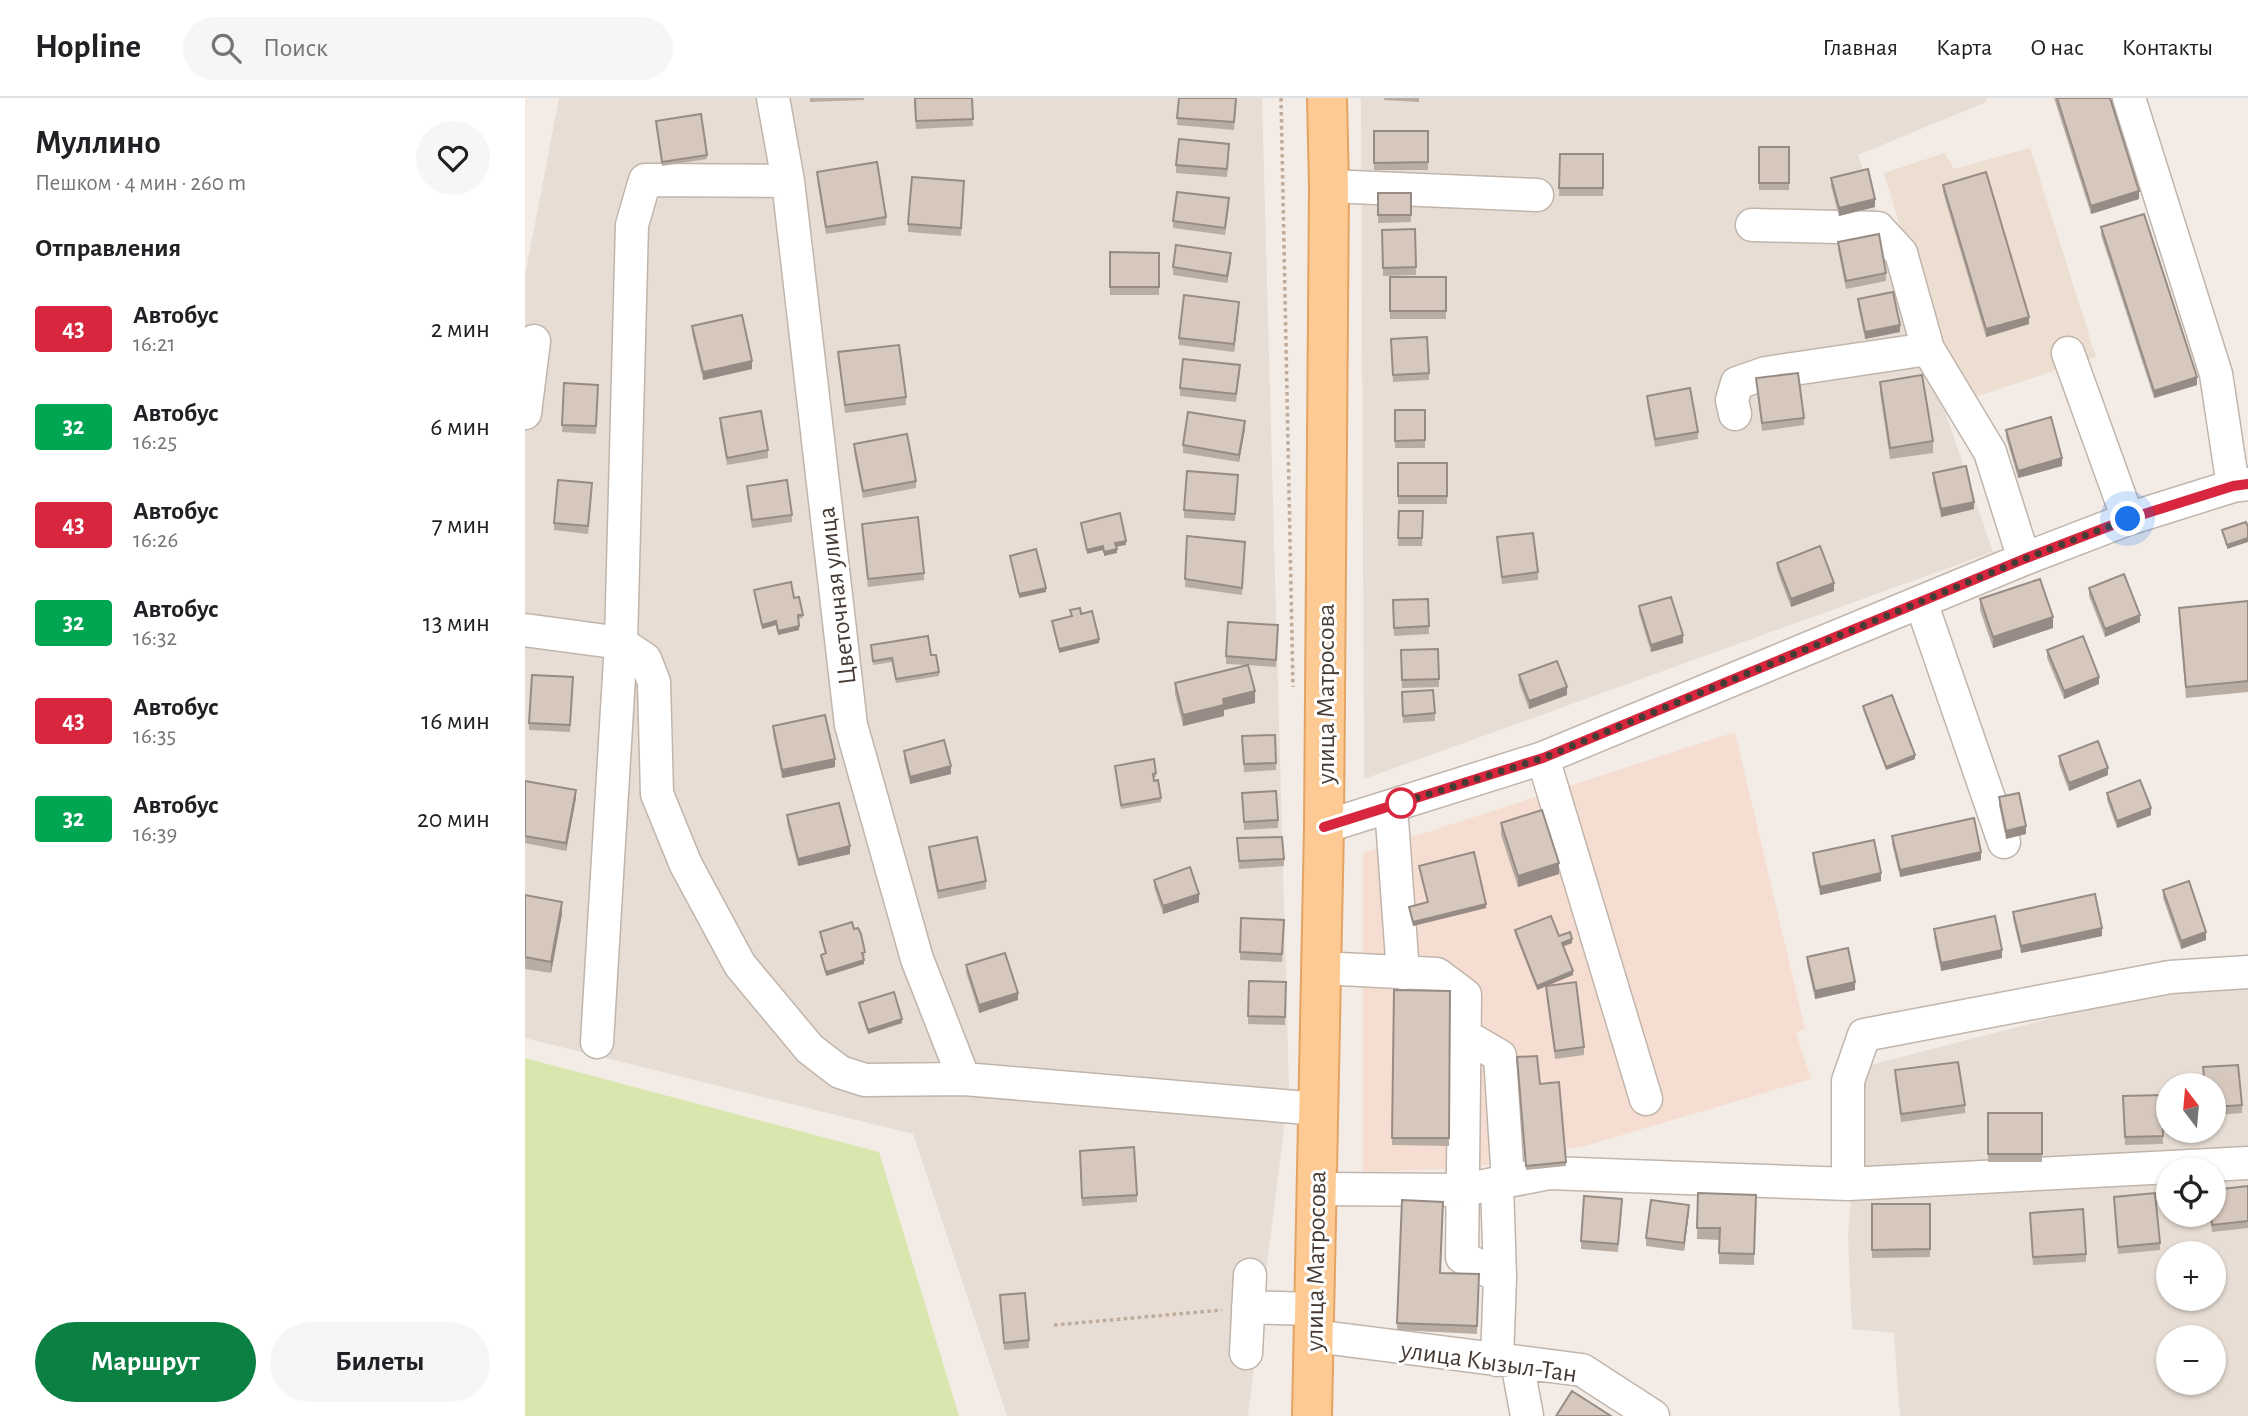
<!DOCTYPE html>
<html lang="ru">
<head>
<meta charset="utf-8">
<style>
  body { margin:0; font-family:"Alegreya Sans",sans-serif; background:#f6f6f6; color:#202124; height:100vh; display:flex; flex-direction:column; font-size:26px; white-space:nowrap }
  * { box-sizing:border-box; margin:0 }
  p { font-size:23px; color:#757577 }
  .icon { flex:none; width:38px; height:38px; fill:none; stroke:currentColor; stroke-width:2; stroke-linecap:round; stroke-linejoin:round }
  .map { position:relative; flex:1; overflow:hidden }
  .details { display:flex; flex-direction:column; background:#fff; width:525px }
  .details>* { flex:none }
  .badge { padding:0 14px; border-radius:5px; font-size:24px; line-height:46px }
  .needle { width:46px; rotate:344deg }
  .tools { position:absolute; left:1631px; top:975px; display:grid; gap:14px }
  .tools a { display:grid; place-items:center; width:70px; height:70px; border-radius:50%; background:#fff; box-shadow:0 2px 5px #0004; font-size:35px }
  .you { position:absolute; width:35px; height:35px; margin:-18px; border:5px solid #fff; border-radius:50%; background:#1a73e8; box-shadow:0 0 0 10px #1a73e833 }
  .map>.badge { position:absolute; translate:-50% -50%; box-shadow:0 0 0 4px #fff }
  h2 { padding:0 35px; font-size:26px; line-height:63px }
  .round { display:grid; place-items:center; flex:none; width:74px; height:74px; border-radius:37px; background:#f6f6f6 }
  .overview { display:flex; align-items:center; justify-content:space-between; height:119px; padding:0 35px }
  h1 { font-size:33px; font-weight:700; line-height:52px }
  .action { display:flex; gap:14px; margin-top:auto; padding:14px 35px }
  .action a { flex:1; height:80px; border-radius:42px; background:#0b8043; color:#fff; font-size:28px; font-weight:700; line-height:80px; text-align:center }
  .action a+a { background:#f6f6f6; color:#202124 }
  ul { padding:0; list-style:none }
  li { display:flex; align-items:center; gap:21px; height:98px; padding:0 35px }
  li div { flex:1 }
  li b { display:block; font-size:26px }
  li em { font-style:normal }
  li .badge { min-width:77px; font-weight:700; text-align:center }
  header { display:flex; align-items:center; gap:42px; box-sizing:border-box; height:98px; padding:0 35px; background:#fff; border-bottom:2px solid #e0e0e0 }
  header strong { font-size:33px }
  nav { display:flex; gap:38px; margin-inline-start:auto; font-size:24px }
  .search { width:490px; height:63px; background:#f6f6f6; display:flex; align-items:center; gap:18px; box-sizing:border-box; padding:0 24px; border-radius:38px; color:#757577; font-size:26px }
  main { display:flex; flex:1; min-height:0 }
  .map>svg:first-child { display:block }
  .residential { fill:#e7ddd4; fill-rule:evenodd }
  .commercial { fill:#f5ded1 }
  .education { fill:#ecded0 }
  .green { fill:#d9e7ae }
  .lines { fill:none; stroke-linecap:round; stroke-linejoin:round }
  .minor-casing { stroke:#c1b5ab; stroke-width:35 }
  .major-casing { stroke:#e3a363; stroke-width:42 }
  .path { stroke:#c0ab9a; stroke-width:3.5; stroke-dasharray:3.5 3.5; stroke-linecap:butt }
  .minor { stroke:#fff; stroke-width:32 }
  .major { stroke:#feca94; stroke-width:38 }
  .wall { fill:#b9aca3 }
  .shaded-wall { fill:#968c85 }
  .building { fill:#d7c8be; stroke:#968c85; stroke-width:2 }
  .line-casing { stroke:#fff; stroke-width:16 }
  .line { stroke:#d7263d; stroke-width:10 }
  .walk { stroke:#463c35; stroke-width:7; stroke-dasharray:0 12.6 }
  .stop-dot { fill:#fff; stroke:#d7263d; stroke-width:3.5 }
  .labels { text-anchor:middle; stroke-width:6; stroke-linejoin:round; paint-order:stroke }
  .street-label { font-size:26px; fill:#463c35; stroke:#fff }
</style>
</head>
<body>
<header>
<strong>Hopline</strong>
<div class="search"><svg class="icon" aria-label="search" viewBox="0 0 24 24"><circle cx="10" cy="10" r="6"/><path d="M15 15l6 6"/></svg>Поиск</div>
<nav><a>Главная</a><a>Карта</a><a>О нас</a><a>Контакты</a></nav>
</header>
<main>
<section class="details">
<div class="overview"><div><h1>Муллино</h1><p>Пешком · 4 мин · 260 m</p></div><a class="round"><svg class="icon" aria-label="heart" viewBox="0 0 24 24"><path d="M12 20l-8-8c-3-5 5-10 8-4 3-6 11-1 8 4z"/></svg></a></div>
<h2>Отправления</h2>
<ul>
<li><span class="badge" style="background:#d7263d;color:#fff">43</span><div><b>Автобус</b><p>16:21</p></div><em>2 мин</em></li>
<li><span class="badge" style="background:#00a651;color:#fff">32</span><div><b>Автобус</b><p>16:25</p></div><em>6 мин</em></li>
<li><span class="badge" style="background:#d7263d;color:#fff">43</span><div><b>Автобус</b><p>16:26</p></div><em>7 мин</em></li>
<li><span class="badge" style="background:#00a651;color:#fff">32</span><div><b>Автобус</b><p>16:32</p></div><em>13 мин</em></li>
<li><span class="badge" style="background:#d7263d;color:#fff">43</span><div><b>Автобус</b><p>16:35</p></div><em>16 мин</em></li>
<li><span class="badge" style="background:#00a651;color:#fff">32</span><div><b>Автобус</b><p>16:39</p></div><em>20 мин</em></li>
</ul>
<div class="action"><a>Маршрут</a><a>Билеты</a></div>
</section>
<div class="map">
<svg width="1723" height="1318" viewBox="0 0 1723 1318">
  <rect width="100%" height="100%" fill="#f3ece6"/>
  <path class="residential" d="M34,0H737L764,991L723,1318H482L388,1036L0,940V178Z
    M836,0H1461V4L1333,57L1468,454L839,681Z
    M1723,882V1318H1375L1369,1235L1327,1231L1323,1138L1337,969L1628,894ZM1643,987H1689V1032H1643ZM1643,1071H1689V1116H1643ZM1643,1155H1689V1200H1643ZM1643,1239H1689V1284H1643Z"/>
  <path class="commercial" d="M1210,634L1280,931L1271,934L1286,981L1060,1048L945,1070L838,1074V755Z"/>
  <path class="education" d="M1505,50L1571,259L1428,306L1359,75L1420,55L1429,71Z"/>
  <path class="green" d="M0,960L354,1054L434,1318H0Z"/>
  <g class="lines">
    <defs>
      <path id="minor" d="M248,0L263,83L326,627L392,861L439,981
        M1604,0L1691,276L1708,388
        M804,88L1012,97
        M1227,127L1353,130L1376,155L1403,251L1465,354L1499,461
        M1543,255L1603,421
        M0,315L9,243
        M1210,316L1207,302L1212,285L1241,275L1403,251
        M1396,504L1479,744
        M0,532L96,545L120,561L129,584L132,696L161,767L215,867L285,951L315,974L340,982L439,981L794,1011
        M1018,660L1121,1001
        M866,708L878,875
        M799,729L1018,660L1499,461L1603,421L1708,388L1723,386
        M796,870L912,876L940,897L937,1159L975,1179L972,1262
        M939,937L975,958L983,1083
        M72,944L96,545L107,127L120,82L263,83
        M972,1085L975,1179
        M1323,1086V983L1339,937L1645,879L1723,874
        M792,1091L938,1092L1024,1075L1323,1086L1723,1065
        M723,1209L789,1211
        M789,1238L1057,1272L1128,1318
        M721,1255L725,1177
        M992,1264L1002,1318"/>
      <path id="major" d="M787,1318L799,729L804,88L802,0"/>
    </defs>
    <use href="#minor" class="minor-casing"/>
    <use href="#major" class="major-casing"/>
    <path class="path" d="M756,0L768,589
      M529,1227L697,1212"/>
    <use href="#minor" class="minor"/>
    <use href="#major" class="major"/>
  </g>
  <path class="wall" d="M285,0H339V2L285,4Z
    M389,0H447L448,28L391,31Z
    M654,0H712L709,32L652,27Z
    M859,0H894V4L859,2Z
    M1529,0H1585L1614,101L1566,116Z
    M131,23L182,57V61L137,68Z
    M849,33H903V72H849Z
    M1234,49H1264V92H1234Z
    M704,53L702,79L651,75V67Z
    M1035,56H1078V98H1034Z
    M292,74L361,119V127L301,136L292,81Z
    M1306,80L1350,109L1314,118L1306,88Z
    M1418,87L1504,226L1461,239L1418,94Z
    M439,91L436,138L383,134V126Z
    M853,95H886V124L853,125Z
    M704,108L700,137L648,130V123Z
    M1576,129L1672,287L1629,300L1576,137Z
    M890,131L891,177L858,178L857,132Z
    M1313,144L1361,175V183L1321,191L1313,152Z
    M585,154L634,155V197H585Z
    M706,163L702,185L648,177V169Z
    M865,179H921V221H865Z
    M1333,201L1375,234L1340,241L1333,208Z
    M714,211L709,254L654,247V240Z
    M167,228L227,271L178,282L167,235Z
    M866,249L904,275V282L868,284Z
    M313,254L381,299V307L320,315Z
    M715,275L711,304L655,298V290Z
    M1231,280L1279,320V327L1237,333Z
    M1355,284L1408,343V355L1365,361L1355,295Z
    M39,285L73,287L71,336L37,334Z
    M1122,298L1173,334V341L1130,349L1122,305Z
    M870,312H900V350H870Z
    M195,320L243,352V360L202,367L195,328Z
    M720,331L714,364L658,355V347Z
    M1481,332L1537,368L1493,380L1481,339Z
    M329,346L391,383V390L338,400L329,354Z
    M873,365H922V406H873Z
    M1408,375L1449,411L1416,419L1408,383Z
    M713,377L710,423L659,420V412Z
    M222,388L267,417V424L227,430L222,396Z
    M67,393L63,436L29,432V425Z
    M874,413H898L897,448H873Z
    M337,426L399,475V482L343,489Z
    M662,438L720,444L717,497L660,489Z
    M972,439L1013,474V482L977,486Z
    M1252,465L1309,493L1266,509L1252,472Z
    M1564,490L1615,524L1580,539L1564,498Z
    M229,492L269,500L278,517V520L273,521L274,532L253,537L251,527L237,531Z
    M903,501L904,536L869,538L868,502Z
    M1455,501L1528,530L1468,550L1455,512Z
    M1723,503V594L1661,600L1654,521V510Z
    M1114,508L1158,545L1126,554L1114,515Z
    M753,535L751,569L723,567L730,605L699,612V618L658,628L650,596V585L723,567L701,566V558Z
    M346,547L414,574V578L371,585L367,564L348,567Z
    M913,551L914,589L877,590L876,552Z
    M1522,552L1574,586L1539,601L1522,560Z
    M994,577L1042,597L1004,611L994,585Z
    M48,587L45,634L4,632V625Z
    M877,594L910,615V623L878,625Z
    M1338,608L1390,661L1361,672L1338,612Z
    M248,628L310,669L257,680L248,636Z
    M750,637L751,672L719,674L717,638Z
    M379,653L426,676L385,686L379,661Z
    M1534,658L1583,677L1544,693L1534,666Z
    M590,668L631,675V679H629L636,700V704L596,711Z
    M0,683L51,700L41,753L0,745Z
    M717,695L753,722V730L719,732Z
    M1582,695L1626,717L1592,730L1582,702Z
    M1474,699L1501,736L1481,741L1474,707Z
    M262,717L325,756L273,768L262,725Z
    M976,725L1034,776L993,789L976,737Z
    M1367,738L1456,762L1375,779L1367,746Z
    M712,740L759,761V768L714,771Z
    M404,749L461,783V791L413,801L404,756Z
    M1288,755L1356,783L1295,797L1288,763Z
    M894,768L961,810L888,828L884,809L902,804Z
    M629,782L674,804L638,816L629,789Z
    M1638,792L1681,842L1656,851L1638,800Z
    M0,797L37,816L26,875L0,871Z
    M1488,814L1577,838L1496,855L1488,821Z
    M716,820L759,822L757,864L715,862Z
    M329,831L340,858L338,859L339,866L301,878L296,860V857L300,855L295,838V834Z
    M1409,831L1477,860L1416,873L1409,839Z
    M990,832L1034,838L1047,845L1038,848L1048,877L1012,892L990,836Z
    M1282,859L1330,892L1290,901L1282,866Z
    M441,867L493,902L454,915L441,874Z
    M724,883L761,884L760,927L723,926Z
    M1021,888L1059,949V957L1030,961L1021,896Z
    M869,892L925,893L924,1048L867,1047Z
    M334,905L377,925L343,936L334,909Z
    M992,959L1015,986L1034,984L1041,1068L1001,1072Z
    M1678,969L1717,1007V1015L1689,1017V987H1679Z
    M1370,972L1440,1007V1015L1376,1024L1370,980Z
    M1637,997L1638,1046L1600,1047L1598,998Z
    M1463,1015H1517V1064H1463Z
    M555,1060L612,1097V1104L557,1108Z
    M1723,1088V1130L1687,1134L1685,1116H1689Z
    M1173,1095L1231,1097L1229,1167L1194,1166V1142L1172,1141Z
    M1589,1099L1635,1145V1152L1593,1156Z
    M877,1102L915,1175L954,1176L952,1236L872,1232Z
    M1347,1106H1405V1159L1347,1160Z
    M1097,1108L1093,1154L1056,1151V1143Z
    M1164,1114L1159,1153L1121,1148V1140Z
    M1505,1122L1561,1156V1164L1508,1167Z
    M475,1197L504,1242V1250L479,1252Z"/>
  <path class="shaded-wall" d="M1614,93V101L1566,116V108Z
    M1350,101V109L1314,118V110Z
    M706,155V163L702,185V178Z
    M714,204V211L709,254V246Z
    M1504,219V226L1461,239V231Z
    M1375,227V234L1340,241V234Z
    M227,263V271L178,282V274Z
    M1672,279V287L1629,300V293Z
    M720,323V331L714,364V357Z
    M1537,360V368L1493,380V373Z
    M1449,404V411L1416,419V411Z
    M1723,440V444L1702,451V447Z
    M601,443V447L590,449V445Z
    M578,448V452L562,456V452Z
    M592,451V455L579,458V454Z
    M1309,485V493L1266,509V501Z
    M521,490V494L494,500V496Z
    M1615,517V524L1580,539V531Z
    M1528,519V530L1468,550V539Z
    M251,523V527L237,531V527Z
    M274,528V532L253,537V533Z
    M1158,537V545L1126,554V547Z
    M574,541V545L534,555V551Z
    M1574,579V586L1539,601V593Z
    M1042,589V597L1004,611V603Z
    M730,593V605L699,612V618L658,628V617L698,601Z
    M1390,657V661L1361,672V669Z
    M310,661V669L257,680V672Z
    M426,668V676L385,686V679Z
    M1583,670V677L1544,693V685Z
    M51,692V700L41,753V745Z
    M1626,710V717L1592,730V723Z
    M1501,728V736L1481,741V733Z
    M325,748V756L273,768V761Z
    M1456,754V762L1375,779V772Z
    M1034,765V776L993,789V778Z
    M1356,775V783L1295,797V789Z
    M674,796V804L638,816V808Z
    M37,804V816L26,875V864Z
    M961,806V810L888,828V824Z
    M1577,830V838L1496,855V848Z
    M1681,834V842L1656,851V843Z
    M1047,841V845L1037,849V845Z
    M1477,852V860L1416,873V865Z
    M339,862V866L301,878V874Z
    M1048,873V877L1012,892V888Z
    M1330,884V892L1290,901V893Z
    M493,895V902L454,915V907Z
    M377,921V925L343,936V932Z
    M1164,1107V1114L1159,1153V1145Z"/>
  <path class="building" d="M390,0H447L448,21L391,23Z
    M654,0H711L709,24L652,20Z
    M1532,0H1585L1614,93L1566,108Z
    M176,16L182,57L137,64L131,23Z
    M849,33H903V64L849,65Z
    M654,41L704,46L702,71L651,67Z
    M1234,49H1264V85H1234Z
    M1035,56H1078V90H1034Z
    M352,64L361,119L301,129L292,74Z
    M1343,71L1350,101L1314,110L1306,80Z
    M1461,74L1504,219L1461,231L1418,87Z
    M387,79L439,83L436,130L383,126Z
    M652,94L704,100L700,130L648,123Z
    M853,95H886V117H853Z
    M1619,116L1672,279L1629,293L1576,129Z
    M890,131L891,169L858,170L857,132Z
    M1354,136L1361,175L1321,183L1313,144Z
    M651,147L706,155L702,178L648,169Z
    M585,154L634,155V189H585Z
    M865,179H921V213H865Z
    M1368,194L1375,227L1340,234L1333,201Z
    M659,197L714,204L709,246L654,240Z
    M217,217L227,263L178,274L167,228Z
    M902,239L904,275L868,277L866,241Z
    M374,247L381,299L320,307L313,254Z
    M658,261L715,267L711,296L655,290Z
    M1273,275L1279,320L1237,325L1231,280Z
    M1397,277L1408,343L1365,350L1355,284Z
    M39,285L73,287L71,328L37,327Z
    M1165,290L1173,334L1130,341L1122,298Z
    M870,312H900V342L870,343Z
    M236,313L243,352L202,360L195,320Z
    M663,314L720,323L714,357L658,347Z
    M1526,319L1537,360L1493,373L1481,332Z
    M382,336L391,383L338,393L329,346Z
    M873,365H922V398H873Z
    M1441,368L1449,404L1416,411L1408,375Z
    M662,373L713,377L710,416L659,412Z
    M33,382L67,385L63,428L29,425Z
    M262,382L267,417L227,422L222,388Z
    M874,413H898L897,440H873Z
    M595,415L601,443L590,445L592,451L579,454L578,448L562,452L556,425Z
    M393,419L399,475L343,481L337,426Z
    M1721,424L1723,429V440L1702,447L1697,432Z
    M1008,435L1013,474L977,479L972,439Z
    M662,438L720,444L717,490L660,481Z
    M1295,448L1309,485L1266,501L1252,465Z
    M511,451L521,490L494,496L485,458Z
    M1599,476L1615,517L1580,531L1564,490Z
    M1515,481L1528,519L1468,539L1455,501Z
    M266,484L269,500L274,499L278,517H273L274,528L253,533L251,523L237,527L229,492Z
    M1146,499L1158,537L1126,547L1114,508Z
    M903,501L904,528L869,530L868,502Z
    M1723,503V583L1661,589L1654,510Z
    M555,510L556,516L567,513L574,541L534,551L527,523L547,518L545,512Z
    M703,524L753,527L751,562L701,558Z
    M403,538L406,557H411L414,574L371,581L367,560L348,563L346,547Z
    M1558,538L1574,579L1539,593L1522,552Z
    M913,551L914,581L877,582L876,552Z
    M1032,563L1042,589L1004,603L994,577Z
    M723,567L730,593L698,601L699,607L658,617L650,585Z
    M7,577L48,579L45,627L4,625Z
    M908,592L910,615L878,618L877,594Z
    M1367,597L1390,657L1361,669L1338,608Z
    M300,617L310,661L257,672L248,628Z
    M750,637L751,665L719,666L717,638Z
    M419,642L426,668L385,679L379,653Z
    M1573,643L1583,670L1544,685L1534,658Z
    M629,661L631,675L628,676L629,683L633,682L636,700L596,707L590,668Z
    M1615,682L1626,710L1592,723L1582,695Z
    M0,683L51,692L41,745L0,738Z
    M751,693L753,722L719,724L717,695Z
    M1494,695L1501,728L1481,733L1474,699Z
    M314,705L325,748L273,761L262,717Z
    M1017,712L1034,765L993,778L976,725Z
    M1449,720L1456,754L1375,772L1367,738Z
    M452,739L461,783L413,793L404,749Z
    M757,739L759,761L714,763L712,740Z
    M1349,742L1356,775L1295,789L1288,755Z
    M949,754L961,806L888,824L884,809L903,804L894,768Z
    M665,769L674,796L638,808L629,782Z
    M1664,783L1681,834L1656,843L1638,792Z
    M1570,796L1577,830L1496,848L1488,814Z
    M0,797L37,804L26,864L0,859Z
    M1026,818L1034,838L1045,834L1047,841L1037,845L1048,873L1012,888L990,832Z
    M1470,818L1477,852L1416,865L1409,831Z
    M716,820L759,822L757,856L715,854Z
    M327,824L329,831L333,830L336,836L340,854L337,855L339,862L301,874L296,857L301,855L295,834Z
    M1323,850L1330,884L1290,893L1282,859Z
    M480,855L493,895L454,907L441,867Z
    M724,883L761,884L760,919L723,918Z
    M1051,884L1059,949L1030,953L1021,888Z
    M869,892L925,893L924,1040H867Z
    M369,894L377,921L343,932L334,905Z
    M1012,958L1015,986L1034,984L1041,1064L1001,1068L992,959Z
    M1433,964L1440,1007L1376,1016L1370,972Z
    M1713,967L1717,1007L1689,1009V987H1680L1678,969Z
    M1637,997L1638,1038L1600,1039L1598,998Z
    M1463,1015H1517V1056H1463Z
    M609,1049L612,1097L557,1100L555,1053Z
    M1723,1088V1123L1687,1127L1686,1116H1689V1092Z
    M1173,1095L1231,1097L1229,1156L1194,1155L1195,1130H1172Z
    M1630,1095L1635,1145L1593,1149L1589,1099Z
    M1059,1098L1097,1101L1093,1146L1056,1143Z
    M877,1102L918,1104L915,1175L954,1176L952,1228L872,1225Z
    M1126,1102L1164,1107L1159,1145L1121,1140Z
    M1347,1106H1405V1151L1347,1152Z
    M1558,1111L1561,1156L1508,1159L1505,1115Z
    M500,1195L504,1242L479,1245L475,1197Z
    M1047,1293L1086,1318H1031Z"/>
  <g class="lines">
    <defs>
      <path id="line" d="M799,729L1018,660L1499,461L1603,421L1708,388L1723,386"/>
    </defs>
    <use href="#line" class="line-casing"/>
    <use href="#line" class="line"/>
    <path class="walk" d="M876,705L866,708L1018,660L1499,461L1603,421"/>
  </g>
  <circle class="stop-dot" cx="876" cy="705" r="14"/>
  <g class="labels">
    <g class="street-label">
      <text transform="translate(311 498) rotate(-97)" y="9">Цветочная улица</text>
      <text transform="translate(800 596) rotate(-90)" y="9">улица Матросова</text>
      <text transform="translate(790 1163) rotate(-89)" y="9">улица Матросова</text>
      <text transform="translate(964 1263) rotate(8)" y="9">улица Кызыл-Тан</text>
    </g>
  </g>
</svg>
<div class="tools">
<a><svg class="needle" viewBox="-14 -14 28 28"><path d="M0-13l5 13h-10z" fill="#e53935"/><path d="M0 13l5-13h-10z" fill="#757577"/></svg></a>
<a><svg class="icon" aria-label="locate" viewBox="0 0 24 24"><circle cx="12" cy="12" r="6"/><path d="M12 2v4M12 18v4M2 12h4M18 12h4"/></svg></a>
<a>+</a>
<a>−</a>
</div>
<div class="you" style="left:1603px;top:421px"></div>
</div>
</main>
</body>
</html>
